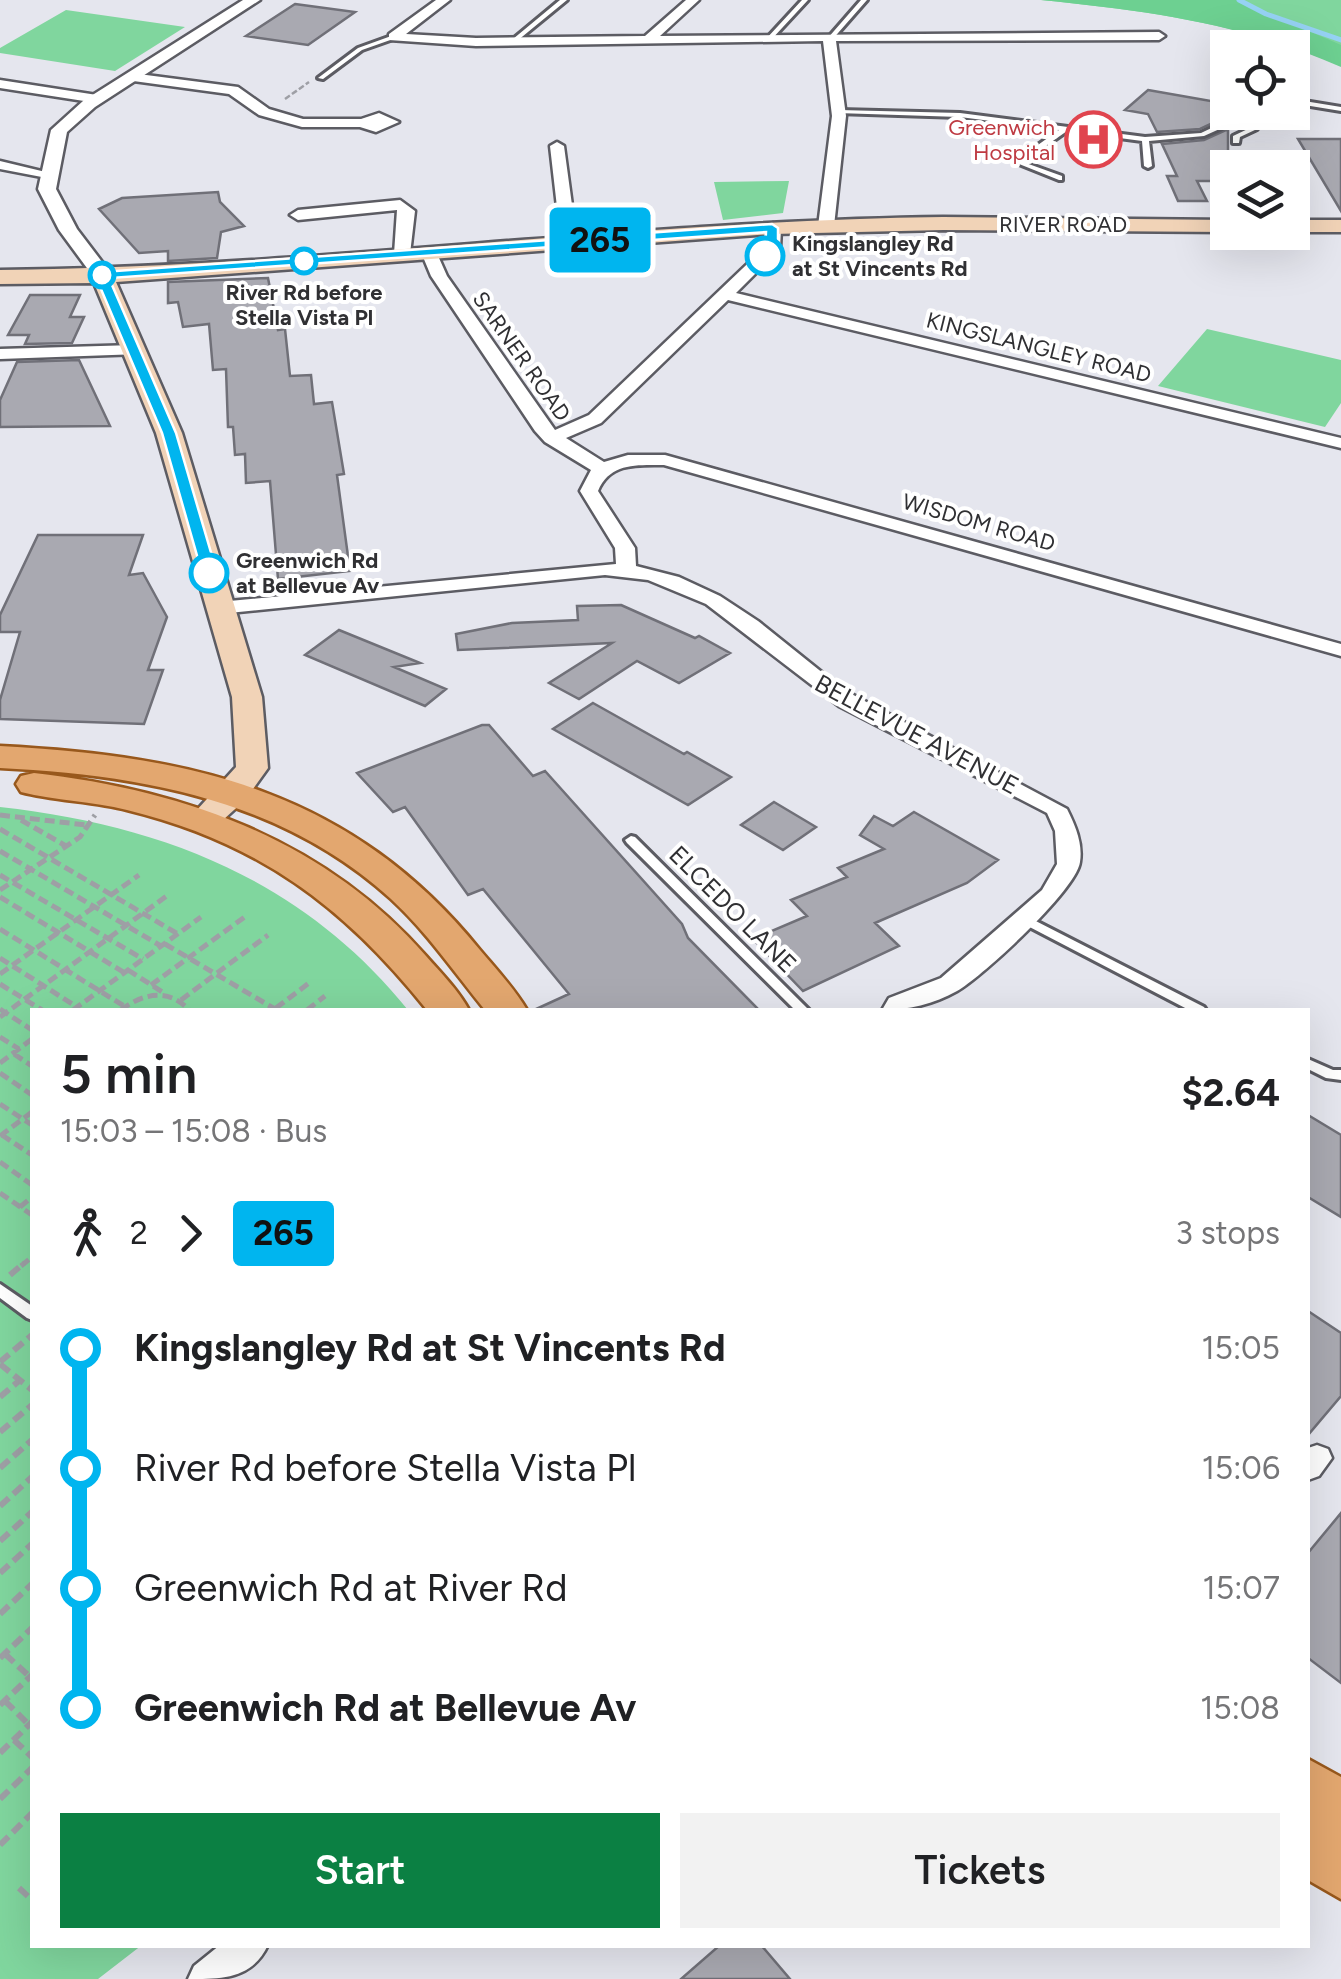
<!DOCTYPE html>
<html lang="en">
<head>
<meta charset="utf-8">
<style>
  body { margin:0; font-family:Figtree,sans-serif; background:#f2f2f2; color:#202124; height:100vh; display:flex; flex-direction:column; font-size:38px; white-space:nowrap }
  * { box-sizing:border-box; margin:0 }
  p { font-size:32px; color:#757577 }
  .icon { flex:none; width:55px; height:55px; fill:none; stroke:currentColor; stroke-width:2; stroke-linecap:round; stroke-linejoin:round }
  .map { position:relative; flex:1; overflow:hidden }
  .drawer { position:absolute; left:30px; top:1008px; width:1280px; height:940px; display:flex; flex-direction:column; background:#fff; border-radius:0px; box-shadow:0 10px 40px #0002 }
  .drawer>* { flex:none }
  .badge { padding:0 20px; border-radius:8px; font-size:35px; line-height:65px }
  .buttons { position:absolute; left:1210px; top:30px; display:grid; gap:20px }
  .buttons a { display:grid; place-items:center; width:100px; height:100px; border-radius:0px; background:#fff; box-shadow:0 10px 40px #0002; font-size:50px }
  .map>.badge { position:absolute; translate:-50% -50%; box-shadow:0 0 0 5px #fff }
  .legs { display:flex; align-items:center; gap:15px; height:110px; padding:0 30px; font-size:32px }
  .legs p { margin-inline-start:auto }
  .headline { display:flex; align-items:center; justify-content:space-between; height:170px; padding:0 30px }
  h1 { font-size:55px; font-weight:600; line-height:75px }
  .action { display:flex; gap:20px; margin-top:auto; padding:20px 30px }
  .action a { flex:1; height:115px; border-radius:0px; background:#0b8043; color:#fff; font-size:40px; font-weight:600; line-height:115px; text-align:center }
  .action a+a { background:#f2f2f2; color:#202124 }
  ul { padding:0 30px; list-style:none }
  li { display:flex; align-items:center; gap:35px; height:120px; font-size:38px }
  li i { display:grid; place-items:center; width:15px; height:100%; margin:0 12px; background:currentColor }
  li i::after { content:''; width:25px; height:25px; margin:-12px; border:8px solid; border-radius:50%; background:#fff }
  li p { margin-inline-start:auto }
  li:first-child i { background:linear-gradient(#0000 50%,currentColor 0) }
  li:last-child i { background:linear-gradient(currentColor 50%,#0000 0) }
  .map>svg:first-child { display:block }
  .green { fill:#80d69e }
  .forest { fill:#6dd091 }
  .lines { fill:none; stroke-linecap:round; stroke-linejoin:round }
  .stream { stroke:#96d2f4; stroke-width:5 }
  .building { fill:#a9a9b1; stroke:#707078; stroke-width:2.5 }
  .service-casing { stroke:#5c5c63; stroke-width:6 }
  .minor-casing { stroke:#5c5c63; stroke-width:5 }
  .tertiary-casing { stroke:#5c5c63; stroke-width:5 }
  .secondary-casing { stroke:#5c5c63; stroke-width:5 }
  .primary-casing { stroke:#98581c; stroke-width:5 }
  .path-far2 { stroke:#9e9fa5; stroke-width:2.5; stroke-dasharray:6 2.5; stroke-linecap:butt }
  .path-far1 { stroke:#9e9fa5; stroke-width:5; stroke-dasharray:10 5; stroke-linecap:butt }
  .path { stroke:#9e9fa5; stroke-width:6; stroke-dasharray:12 6; stroke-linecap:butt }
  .service { fill:#fff; fill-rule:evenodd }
  .minor { fill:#fff; fill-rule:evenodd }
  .tertiary { fill:#fff; fill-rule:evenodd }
  .secondary { fill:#f1d3b7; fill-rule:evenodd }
  .primary { fill:#e3a76f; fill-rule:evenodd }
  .line-1 { fill:#00b5ef; stroke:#fff; stroke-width:2.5 }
  .stop-1-dot { fill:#fff; stroke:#00b5ef; stroke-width:5 }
  .labels { text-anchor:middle; stroke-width:8; stroke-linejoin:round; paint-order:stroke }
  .far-health-label { font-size:22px; fill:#be3a42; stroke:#fff; text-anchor:end }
  .far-street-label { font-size:22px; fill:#303033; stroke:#fff }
  .far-stop-label { font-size:22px; font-weight:bold; fill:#303033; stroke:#fff; text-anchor:start }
  .street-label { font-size:25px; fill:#303033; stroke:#fff }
</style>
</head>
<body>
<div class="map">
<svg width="1341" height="1979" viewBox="0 0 1341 1979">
  <rect width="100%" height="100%" fill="#e5e6ee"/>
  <path class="green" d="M1041,0H1341V66C1239,23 1150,11 1041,0Z
    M66,10L185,27L115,71L0,53V48Z
    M789,181L783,213L723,220L714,182Z
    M1207,329L1341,360V403L1325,427L1158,386Z
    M0,807C162,825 303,880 408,1010H32V1945H142L98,1979H0Z"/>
  <path class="forest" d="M1041,0H1238L1341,45V67C1241,23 1149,11 1041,0Z"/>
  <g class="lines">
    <path class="stream" d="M1239,0L1266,14L1341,40"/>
  </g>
  <path class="building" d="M295,4L355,12L308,45L246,36Z
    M1148,90L1228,104V116L1200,129L1157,132L1148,114L1125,110Z
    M1228,129V159H1215L1227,181H1197L1207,201H1178L1167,176H1177L1162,144L1204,140Z
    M1298,139H1341V211Z
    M218,192L220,202L244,226L221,232L217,258L168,261V251L139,253L99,209L122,198Z
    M268,278L278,330L285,329L290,376L311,375L314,404L332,402L344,474L337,475L350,571L278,579L270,481L246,483L245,454L235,455L233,427H228L226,369L213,370L209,324L183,327L178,302L168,303V282Z
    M30,295H80L70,317H84L72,343L25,344L29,335H8Z
    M79,360L110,426L0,427V400L17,362Z
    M38,535H143L129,575L143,573L167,617L148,670H163L144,724L0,719V700L20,632H0V615Z
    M621,605L695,638L699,636L730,653L679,683L637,661L579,699L549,683L612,643L458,650L456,634L512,623L578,620L577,606Z
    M339,630L420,663L394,667L446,689L425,706L305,655Z
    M593,703L684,754L687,752L731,777L688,805L553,729Z
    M482,725H489L533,776L545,771L682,924L688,938L759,1010H534L569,994L483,889L468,895L405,807L393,812L357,773Z
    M774,802L816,827L783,850L741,825Z
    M914,812L998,860L967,883L875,923L899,946L803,991L753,939L807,916L791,900L847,877L838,868L884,849L860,835L874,816L893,826Z
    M1308,1115L1341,1135V1217L1308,1197Z
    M1308,1311L1341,1333V1396L1308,1435Z
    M1341,1513V1683L1308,1658V1553Z
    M720,1945H761L790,1979H681Z"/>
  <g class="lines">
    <defs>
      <path id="service" d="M560,0H567L517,41H513V39Z
        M802,0H808L770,41H766V39Z
        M861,0H867L831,41H827V39Z
        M394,35L396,38L362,50L323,79L318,78L358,48Z
        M1292,99L1341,107V111L1292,103Z
        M839,110L960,113L1145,137L1201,133L1245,112H1260L1257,129L1240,137L1239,143H1233V136L1252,127L1253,114L1204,136L1149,141L1152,166L1148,168L1144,166L1142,141L1067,131L1023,162L1062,176V180H1059L1014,162L1059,130L960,117L837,113L836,112Z
        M1244,157H1247L1251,168H1244L1240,159Z
        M1282,163H1288L1289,165L1287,168H1280Z
        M631,836L635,837L809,1010H795L627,843L625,840Z
        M1024,915L1204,1007L1206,1010H1189L1020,922L1018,919Z
        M1308,1059L1333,1070H1341V1080L1326,1078L1308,1069Z
        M0,1284L32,1306V1320L27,1318L0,1298Z"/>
      <path id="minor" d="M436,0H450L406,34L476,38L645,36L686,0H699L660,36L1159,32L1165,36L1159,40L836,41L846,116L834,226L826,231L818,226L832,116L823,41L476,46L389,40V34Z
        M131,73L238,87L269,109L303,119H361L379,113L399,122L376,132L360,127H302L259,115L229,94L126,80L124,77Z
        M0,80L97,95L104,99L97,103L0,88Z
        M557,142L564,146L577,242L569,247L561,242L550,146Z
        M0,161L54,174L47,178L0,169Z
        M400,200L415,211L410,254L402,259L394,254L397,210L298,220L290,215L298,210Z
        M773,223L781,228L780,249L736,293L1341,438V448L728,300L601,423L566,438L604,462L628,455H665L1341,644V656L664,465C638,465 610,462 598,491L635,548L636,566L679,577L720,596L758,621L844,690L1067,809C1075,825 1083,843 1080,862C1077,889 983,976 957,991C934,1004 908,1010 882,1010L889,998L941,978L1042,890L1057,864L1055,831L1047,813L839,706L706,604L648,580L605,575L219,614L209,608L219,602L616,564L615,548L580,491L591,470L545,442L535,431L431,276L421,252L435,249L447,276L555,430L589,415L764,248L765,228Z
        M134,345L142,350L140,354L0,359V349Z
        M1317,1445L1328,1449L1332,1458L1319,1476L1308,1480V1448Z
        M220,1945H268C252,1979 222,1979 188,1979L194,1966Z"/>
      <path id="tertiary" d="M243,0H260L95,107L67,132L56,189L77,229L112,275L102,281L95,279L59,230L38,189L51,130L83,101Z"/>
      <path id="secondary" d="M943,217L1228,220V232L943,230L772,234L116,282L182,433L262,697L268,768L245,800L213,829H191L186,822L236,767L232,697L156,433L94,283L0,284V270C315,267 628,221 943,217Z
        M1292,220H1341V232H1292Z"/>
      <path id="primary" d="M0,746C195,756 352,792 480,950C496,969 514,988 527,1010H485C454,972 427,932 391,899C282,800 142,775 0,768Z
        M34,773C184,790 325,840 426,956C441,973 458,990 469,1010H427C344,906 258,842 127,810C92,801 56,801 21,792L16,784L21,776Z
        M1308,1759L1341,1777V1899L1308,1880Z"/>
    </defs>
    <use href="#service" class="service-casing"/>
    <use href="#minor" class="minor-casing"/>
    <use href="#tertiary" class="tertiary-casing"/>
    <use href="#secondary" class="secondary-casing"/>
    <use href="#primary" class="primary-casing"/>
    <path class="path-far2" d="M285,99L309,82
      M1239,236H1278"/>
    <path class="path-far1" d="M0,815L86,825
      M21,820L66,846
      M0,829L178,934
      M0,851L161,946
      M0,875L143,959
      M0,890L80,837L95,815
      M0,897L125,973
      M0,929L124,1006
      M165,944L275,1009
      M0,958L77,1007
      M128,970L164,993
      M0,974L139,875
      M0,984L42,1010
      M151,985L246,916
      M181,1000L268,935
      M276,1008L309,983
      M0,1009L32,1030
      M73,1010L201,917
      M121,1010C143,993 169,988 189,1010
      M307,1010L325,996
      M0,1017L168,895
      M0,1037L19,1049
      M14,1054L32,1066
      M0,1063L32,1039
      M0,1073L32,1095
      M0,1104L32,1125
      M2,1135L32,1155
      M0,1136L32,1112
      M0,1162L32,1185
      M0,1193L32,1215
      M20,1207L32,1197
      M21,1266L32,1257"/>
    <path class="path" d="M10,1275L24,1263
      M0,1362L32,1335
      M0,1364L32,1390
      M0,1397L20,1380
      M0,1432L32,1405
      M0,1468L32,1440
      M0,1506L32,1477
      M0,1541L32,1512
      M0,1573L32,1544
      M0,1614L32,1584
      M5,1654L30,1677
      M0,1658L32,1628
      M5,1701L29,1725
      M0,1705L32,1675
      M14,1740L32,1757
      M0,1753L32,1722
      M0,1799L32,1768
      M0,1845L32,1813
      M19,1888L32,1900"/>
    <use href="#service" class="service"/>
    <use href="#minor" class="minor"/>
    <use href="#tertiary" class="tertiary"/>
    <use href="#secondary" class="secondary"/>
    <use href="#primary" class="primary"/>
  </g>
  <path class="line-1" d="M772,224L778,228V249L765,259L759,256L765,248L766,232L109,278L176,433L217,573L209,578L202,573L162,433L95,275L102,272Z"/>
  <defs>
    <symbol id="hospital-ring" viewBox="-11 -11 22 22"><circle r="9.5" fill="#fff" stroke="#e0444e" stroke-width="1.5"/><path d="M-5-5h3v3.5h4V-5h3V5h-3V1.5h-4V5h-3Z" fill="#e0444e"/></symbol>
  </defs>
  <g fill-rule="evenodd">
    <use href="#hospital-ring" x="1062" y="108" width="63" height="63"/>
  </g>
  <g class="stop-1-dot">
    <circle cx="765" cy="256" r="18"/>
    <circle cx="304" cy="261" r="12"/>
    <circle cx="102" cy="275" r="12"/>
    <circle cx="209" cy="573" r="18"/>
  </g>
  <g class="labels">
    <g class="far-health-label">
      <text x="1055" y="135">Greenwich<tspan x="1055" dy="25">Hospital</tspan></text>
    </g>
    <g class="far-street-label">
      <text x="1063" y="232">RIVER ROAD</text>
      <text transform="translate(1039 347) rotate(14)" y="8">KINGSLANGLEY ROAD</text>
      <text transform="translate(522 356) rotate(55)" y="8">SARNER ROAD</text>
      <text transform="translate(979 522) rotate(16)" y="8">WISDOM ROAD</text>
    </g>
    <g class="far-stop-label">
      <text x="792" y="251">Kingslangley Rd<tspan x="792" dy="25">at St Vincents Rd</tspan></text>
      <text x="304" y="300" text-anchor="middle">River Rd before<tspan x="304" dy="25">Stella Vista Pl</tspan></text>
      <text x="236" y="568">Greenwich Rd<tspan x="236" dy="25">at Bellevue Av</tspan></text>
    </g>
    <g class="street-label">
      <text transform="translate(917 734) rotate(28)" y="9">BELLEVUE AVENUE</text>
      <text transform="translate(733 909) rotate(45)" y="9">ELCEDO LANE</text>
    </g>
  </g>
</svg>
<div class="buttons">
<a><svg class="icon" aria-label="locate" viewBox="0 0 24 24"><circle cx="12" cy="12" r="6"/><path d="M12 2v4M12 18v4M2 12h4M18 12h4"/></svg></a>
<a><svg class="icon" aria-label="layers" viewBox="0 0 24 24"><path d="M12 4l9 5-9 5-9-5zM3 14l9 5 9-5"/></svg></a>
</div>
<b class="badge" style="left:600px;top:240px;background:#00b5ef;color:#111">265</b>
<section class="drawer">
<div class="headline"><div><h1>5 min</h1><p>15:03 – 15:08 · Bus</p></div><b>$2.64</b></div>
<div class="legs"><svg class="icon" aria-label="walk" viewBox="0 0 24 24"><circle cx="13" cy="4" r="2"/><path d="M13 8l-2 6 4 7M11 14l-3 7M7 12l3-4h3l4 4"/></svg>2<svg class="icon" aria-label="forward" viewBox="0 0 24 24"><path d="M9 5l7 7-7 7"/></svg><b class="badge" style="background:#00b5ef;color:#111">265</b><p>3 stops</p></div>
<ul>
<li><i style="color:#00b5ef"></i><b>Kingslangley Rd at St Vincents Rd</b><p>15:05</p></li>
<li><i style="color:#00b5ef"></i><span>River Rd before Stella Vista Pl</span><p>15:06</p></li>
<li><i style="color:#00b5ef"></i><span>Greenwich Rd at River Rd</span><p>15:07</p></li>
<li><i style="color:#00b5ef"></i><b>Greenwich Rd at Bellevue Av</b><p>15:08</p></li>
</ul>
<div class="action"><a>Start</a><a>Tickets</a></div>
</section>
</div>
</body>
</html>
